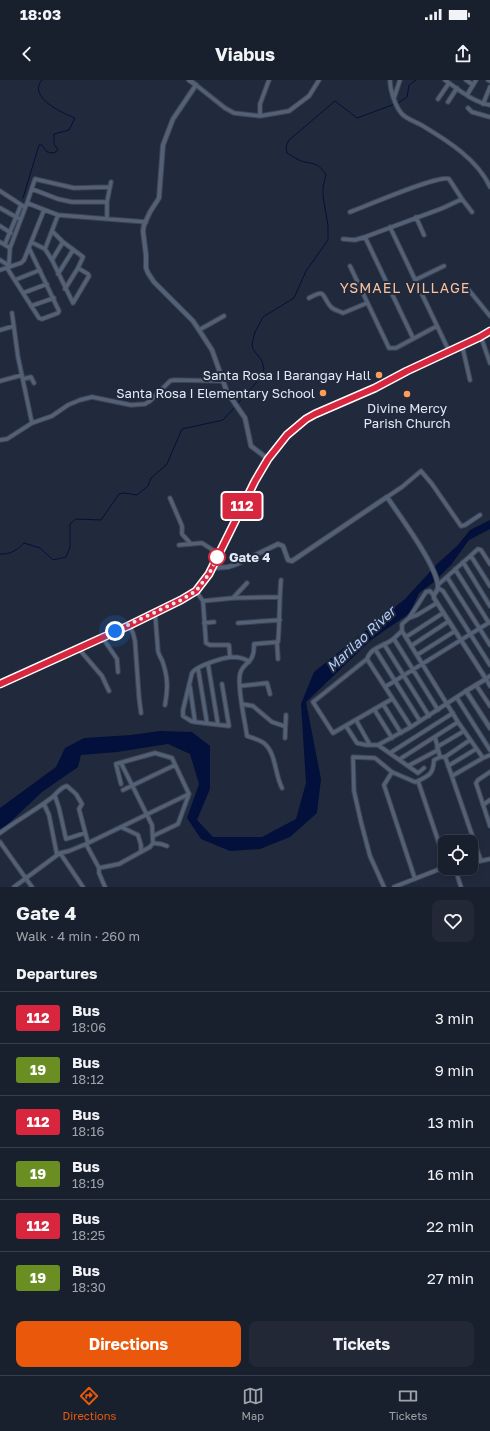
<!DOCTYPE html>
<html lang="en">
<head>
<meta charset="utf-8">
<style>
  body { margin:0; font-family:"Golos Text",sans-serif; background:#222835; color:#f1f3f6; height:100vh; display:flex; flex-direction:column; font-size:15px; white-space:nowrap }
  * { box-sizing:border-box; margin:0 }
  p { font-size:13px; color:#9fa3aa }
  .icon { flex:none; width:22px; height:22px; fill:none; stroke:currentColor; stroke-width:2; stroke-linecap:round; stroke-linejoin:round }
  .map { position:relative; height:807px; overflow:hidden }
  .details { display:flex; flex-direction:column; background:#19202d; flex:1 }
  .details>* { flex:none }
  .badge { padding:0 8px; border-radius:3px; font-size:14px; line-height:26px }
  .buttons { position:absolute; left:438px; top:755px; display:grid; gap:8px }
  .buttons a { display:grid; place-items:center; width:40px; height:40px; border-radius:8px; background:#19202d; box-shadow:0 2px 6px #0003,0 0 0 1px #373e49; font-size:20px }
  .you { position:absolute; width:20px; height:20px; margin:-10px; border:3px solid #fff; border-radius:50%; background:#1a73e8; box-shadow:0 0 0 6px #1a73e833 }
  .map>.badge { position:absolute; translate:-50% -50%; box-shadow:0 0 0 2px #fff }
  h2 { padding:0 16px; font-size:15px; line-height:36px }
  .round { display:grid; place-items:center; flex:none; width:42px; height:42px; border-radius:8px; background:#222835 }
  .head { display:flex; align-items:center; justify-content:space-between; height:68px; padding:0 16px }
  h1 { font-size:19px; font-weight:700; line-height:30px }
  .cta { display:flex; gap:8px; margin-top:auto; padding:8px 16px }
  .cta a { flex:1; height:46px; border-radius:8px; background:#ea580c; color:#fff; font-size:16px; font-weight:700; line-height:46px; text-align:center }
  .cta a+a { background:#222835; color:#f1f3f6 }
  ul { padding:0; list-style:none }
  li { display:flex; align-items:center; gap:12px; height:52px; padding:0 16px; border-top:1px solid #373e49 }
  li div { flex:1 }
  li b { display:block; font-size:15px }
  li em { font-style:normal }
  li .badge { min-width:44px; font-weight:700; text-align:center }
  .status { display:flex; justify-content:space-between; align-items:center; height:28px; padding:0 20px; background:#19202d; direction:ltr }
  .status svg { height:11px; fill:currentColor }
  header { display:flex; justify-content:space-between; align-items:center; height:52px; padding:0 16px; background:#19202d; font-size:18px; font-weight:700 }
  .tabs { display:flex; justify-content:space-around; align-items:center; height:56px; border-top:1px solid #373e49; background:#19202d; font-size:11px; color:#9fa3aa }
  .tabs a { display:grid; justify-items:center; gap:2px }
  .tabs .current { color:#ea580c }
  .map>svg:first-child { display:block }
  .water { fill:#02103b }
  .lines { fill:none; stroke-linecap:round; stroke-linejoin:round }
  .stream { stroke:#02103b; stroke-width:1 }
  .minor-casing { stroke:#3c4556; stroke-width:5.5 }
  .tertiary-casing { stroke:#3c4556; stroke-width:6 }
  .secondary-casing { stroke:#3c4556; stroke-width:6 }
  .minor { stroke:#546076; stroke-width:3.5 }
  .tertiary { stroke:#546076; stroke-width:4 }
  .secondary { stroke:#6b7da0; stroke-width:4.5 }
  .line-casing { stroke:#fff; stroke-width:9 }
  .line { stroke:#d7263d; stroke-width:6 }
  .walk { stroke:#e3e9f5; stroke-width:4; stroke-dasharray:0 7.2 }
  .poi-dot { fill:#fe9c58; stroke:#212a3c; stroke-width:1.5 }
  .stop-dot { fill:#fff; stroke:#d7263d; stroke-width:2 }
  .labels { text-anchor:middle; stroke-width:4; stroke-linejoin:round; paint-order:stroke }
  .poi-label { font-size:13px; fill:#e3e9f5; stroke:#212a3c; text-anchor:end }
  .stop-label { font-size:13px; font-weight:bold; fill:#e3e9f5; stroke:#212a3c; text-anchor:start }
  .neighbourhood-label { font-size:14px; letter-spacing:1px; fill:#f9c19e; stroke:#212a3c }
  .water-label { font-size:14px; font-style:italic; fill:#b5cdfa; stroke:#212a3c }
</style>
</head>
<body>
<div class="status"><b>18:03</b><svg viewBox="0 0 49 12"><path d="M0 12V9h3v3zM5 12V6h3v6zM10 12V3h3v9zM15 12V0h3v12zM26 1h20v11H26zM47 4h2v5h-2z"/></svg></div>
<header><svg class="icon" aria-label="back" viewBox="0 0 24 24"><path d="M15 5l-7 7 7 7"/></svg>Viabus<svg class="icon" aria-label="share" viewBox="0 0 24 24"><path d="M12 15V3M7 8l5-5 5 5M5 13v7h14v-7"/></svg></header>
<div class="map">
<svg width="490" height="807" viewBox="0 0 490 807">
  <rect width="100%" height="100%" fill="#212a3c"/>
  <path class="water" d="M490,440V449L469,460L451,485L434,502L419,513L410,533L371,560L306,622L321,699L317,733L290,757L260,769L230,771L201,759L187,738L199,704L190,674L168,664L117,672L81,675L78,687L42,712L6,746L0,749V728L56,687L65,668L84,658L131,655L160,651L192,652L210,666V709L197,740L213,757H262L296,739L306,703L301,624L314,592L405,519L438,483L457,466L470,450Z"/>
  <g class="lines">
    <path class="stream" d="M398,23L407,17L409,5L416,0
      M23,118L39,65H42L47,72L54,73L58,70L54,64V54L69,50L75,38C62,33 27,17 42,0
      M237,324L256,303L264,289L262,281L253,269L252,264L255,252L263,237L294,218L306,191L328,160V146L323,116V107L326,95C320,85 316,84 305,82C299,81 292,76 287,73L286,66L289,60L335,21L357,38L395,24
      M0,474C10,475 17,470 24,463L40,468L53,480L66,477L70,467V444L76,439L101,440L119,414L124,413L137,415L148,406L151,398L167,384L182,349L223,340L235,327"/>
    <defs>
      <path id="minor" d="M390,0C390,10 395,26 402,34C408,40 417,42 423,46C448,61 478,80 490,107
        M445,0C459,10 473,22 490,25
        M466,0L473,5
        M488,0L490,1
        M196,5L225,28L234,33L260,36L289,31L309,16L319,0
        M467,15L476,0
        M394,18L400,0
        M438,19L449,3
        M448,22L457,8
        M483,24L490,7
        M468,28L472,32L490,37
        M260,36V24L269,0
        M32,109L58,119L72,122H107
        M0,111L23,126
        M27,123L35,99L74,108L109,107
        M0,128L18,138
        M350,132C364,127 440,94 449,99L462,119
        M416,137L424,155
        M107,138V122L111,102
        M0,146L11,153
        M390,147L449,271
        M52,151L63,162L83,177L78,188L65,209
        M365,157L413,258
        M343,159L355,160L365,157L443,128L462,119L472,132
        M0,162L10,168
        M31,162L45,169L52,180L73,223L89,196L88,194L78,188
        M5,164L21,125
        M29,168L59,231L58,233L42,239L39,238L7,188L9,183L10,168L27,123L58,135L146,142
        M45,169L58,135
        M0,180L8,185
        M52,180L63,162
        M350,186L389,268H396L437,246
        M0,190L21,183L24,180L44,130
        M58,194L73,170
        M15,200L40,190
        M415,200L444,186
        M468,209L490,236
        M23,213L47,204
        M309,218C327,208 321,216 331,227C334,230 339,231 343,233L367,223
        M31,226L54,218
        M12,233L18,277L32,343
        M0,250L14,246
        M199,250L224,236
        M481,257L490,283
        M462,265L470,300
        M23,299L31,297L34,303
        M0,301L22,295
        M0,360L7,359L32,343L52,336L68,325L80,320L92,317L131,325L145,324L150,321L170,301L174,300L223,301
        M387,417L402,407L421,391L432,404L461,446L465,445L480,435
        M170,418L182,446V454L191,464
        M179,465L202,463L219,474
        M471,476L490,506
        M463,482L490,526
        M455,489L489,543
        M447,497L490,565
        M281,500C279,521 280,541 278,562L254,564C255,585 243,581 240,594C237,608 245,641 247,656C253,658 261,660 265,664C276,674 275,695 282,708
        M440,503L478,469L481,470L490,484
        M438,508L443,511L490,585
        M196,511L203,521L206,563L210,565H229L230,577
        M434,516L430,511L426,512L409,538L402,544V551L458,642L483,678
        M233,518L247,503
        M203,521L233,518L279,517
        M155,532L158,571C159,576 162,579 163,583C168,598 168,609 165,625
        M409,538L417,535L437,523
        M204,543L214,542
        M238,543L280,540
        M129,545L133,553L135,561L139,617L141,633
        M402,551C398,554 396,557 392,560C384,566 371,567 367,579L411,647
        M102,557L117,579L118,592
        M406,557L443,533
        M394,559L438,630
        M277,563L278,579
        M384,564L429,636
        M411,566L449,541
        M78,568L102,596L109,611
        M375,569L420,641
        M417,575L455,551
        M367,579L313,622L333,653L392,619
        M208,584L218,645
        M198,588L207,643
        M490,596L486,599L490,606
        M476,605L490,626
        M240,606L267,603L270,614
        M190,607L195,642L229,646L222,604
        M385,607L490,542
        M457,618L490,670
        M242,624L253,626L272,642L284,646
        M383,624L401,653
        M374,629L392,658
        M356,640L370,665
        M195,642L191,641L183,636V630L192,593C196,586 222,578 231,577C237,577 245,578 249,582
        M346,646L357,663L366,665H378L411,647L466,611
        M435,657L440,677H445L447,682L481,781
        M285,658L286,635
        M378,665L418,693L424,688
        M437,667L464,651
        M390,673L453,633
        M445,677L470,660
        M400,679L458,642
        M408,686L438,670
        M448,686L476,669
        M392,692L384,705L415,799
        M490,692L478,700L476,703L490,746
        M452,696L483,678L490,675
        M418,701C430,695 433,694 434,680L440,677
        M121,704L116,684L155,673L172,678L189,714L178,744L153,756
        M123,710L175,685
        M55,716L59,728L66,759L85,753
        M44,724L49,735L57,775
        M483,725L490,720
        M121,747L138,755L141,765V772
        M0,753C16,741 34,731 50,719C56,715 60,707 67,706L76,714L82,724L79,729L88,763
        M0,762L32,807
        M153,763L161,764L167,766
        M86,764L99,788V793L105,807
        M60,773L83,807
        M471,783L490,779
        M99,788L119,784L150,767L153,763L152,745L121,683
        M455,788L461,807
        M14,807L60,773L69,771L86,764L189,714
        M384,807L370,776L361,742L354,711L353,677L375,678L392,692L415,702L418,701L445,781
        M394,807L445,787"/>
      <path id="tertiary" d="M189,0L196,5L173,39L163,65L159,118L150,132L144,145L143,151L146,175V188L148,193L154,202L193,241L199,250L212,270L227,312L245,338L251,366L268,379
        M212,488L228,487L237,484L278,464L283,466L288,480L292,481L387,417C399,435 438,487 438,507C438,510 435,513 434,515V518L486,599L466,611L490,648"/>
      <path id="secondary" d="M0,604L128,546L181,519L196,511L209,494L241,428L268,379L287,355L306,339L375,308L407,291L481,257L490,251"/>
    </defs>
    <use href="#minor" class="minor-casing"/>
    <use href="#tertiary" class="tertiary-casing"/>
    <use href="#secondary" class="secondary-casing"/>
    <use href="#minor" class="minor"/>
    <use href="#tertiary" class="tertiary"/>
    <use href="#secondary" class="secondary"/>
  </g>
  <g class="lines">
    <defs>
      <path id="line" d="M0,604L128,546L181,520L196,511L209,494L255,401L268,379L287,355L306,339L315,334L375,308L407,291L480,257L490,251"/>
    </defs>
    <use href="#line" class="line-casing"/>
    <use href="#line" class="line"/>
    <path class="walk" d="M115,551L181,520L196,511L209,494L219,474L217,477"/>
  </g>
  <g class="poi-dot">
    <circle cx="379" cy="295" r="4"/>
    <circle cx="323" cy="313" r="4"/>
    <circle cx="407" cy="314" r="4"/>
  </g>
  <circle class="stop-dot" cx="217" cy="477" r="8"/>
  <g class="labels">
    <g class="poi-label">
      <text x="371" y="300">Santa Rosa I Barangay Hall</text>
      <text x="315" y="318">Santa Rosa I Elementary School</text>
      <text x="407" y="333" text-anchor="middle">Divine Mercy<tspan x="407" dy="15">Parish Church</tspan></text>
    </g>
    <g class="stop-label">
      <text x="229" y="482">Gate 4</text>
    </g>
    <g class="neighbourhood-label">
      <text x="405" y="213">YSMAEL VILLAGE</text>
    </g>
    <g class="water-label">
      <text transform="translate(361 559) rotate(-43)" y="5">Marilao River</text>
    </g>
  </g>
</svg>
<div class="buttons">
<a><svg class="icon" aria-label="locate" viewBox="0 0 24 24"><circle cx="12" cy="12" r="6"/><path d="M12 2v4M12 18v4M2 12h4M18 12h4"/></svg></a>
</div>
<div class="you" style="left:115px;top:551px"></div>
<b class="badge" style="left:242px;top:426px;background:#d7263d;color:#fff">112</b>
</div>
<section class="details">
<div class="head"><div><h1>Gate 4</h1><p>Walk · 4 min · 260 m</p></div><a class="round"><svg class="icon" aria-label="heart" viewBox="0 0 24 24"><path d="M12 20l-8-8c-3-5 5-10 8-4 3-6 11-1 8 4z"/></svg></a></div>
<h2>Departures</h2>
<ul>
<li><span class="badge" style="background:#d7263d;color:#fff">112</span><div><b>Bus</b><p>18:06</p></div><em>3 min</em></li>
<li><span class="badge" style="background:#6b8e23;color:#fff">19</span><div><b>Bus</b><p>18:12</p></div><em>9 min</em></li>
<li><span class="badge" style="background:#d7263d;color:#fff">112</span><div><b>Bus</b><p>18:16</p></div><em>13 min</em></li>
<li><span class="badge" style="background:#6b8e23;color:#fff">19</span><div><b>Bus</b><p>18:19</p></div><em>16 min</em></li>
<li><span class="badge" style="background:#d7263d;color:#fff">112</span><div><b>Bus</b><p>18:25</p></div><em>22 min</em></li>
<li><span class="badge" style="background:#6b8e23;color:#fff">19</span><div><b>Bus</b><p>18:30</p></div><em>27 min</em></li>
</ul>
<div class="cta"><a>Directions</a><a>Tickets</a></div>
</section>
<nav class="tabs">
<a class="current"><svg class="icon" aria-label="directions" viewBox="0 0 24 24"><path d="M12 3l9 9-9 9-9-9zM9 14v-3h6M13 9l2 2-2 2"/></svg>Directions</a>
<a><svg class="icon" aria-label="map" viewBox="0 0 24 24"><path d="M3 6l6-2 6 2 6-2v14l-6 2-6-2-6 2zM9 4v14M15 6v14"/></svg>Map</a>
<a><svg class="icon" aria-label="tickets" viewBox="0 0 24 24"><path d="M3 7h18v10H3zM15 7v10"/></svg>Tickets</a>
</nav>
</body>
</html>
